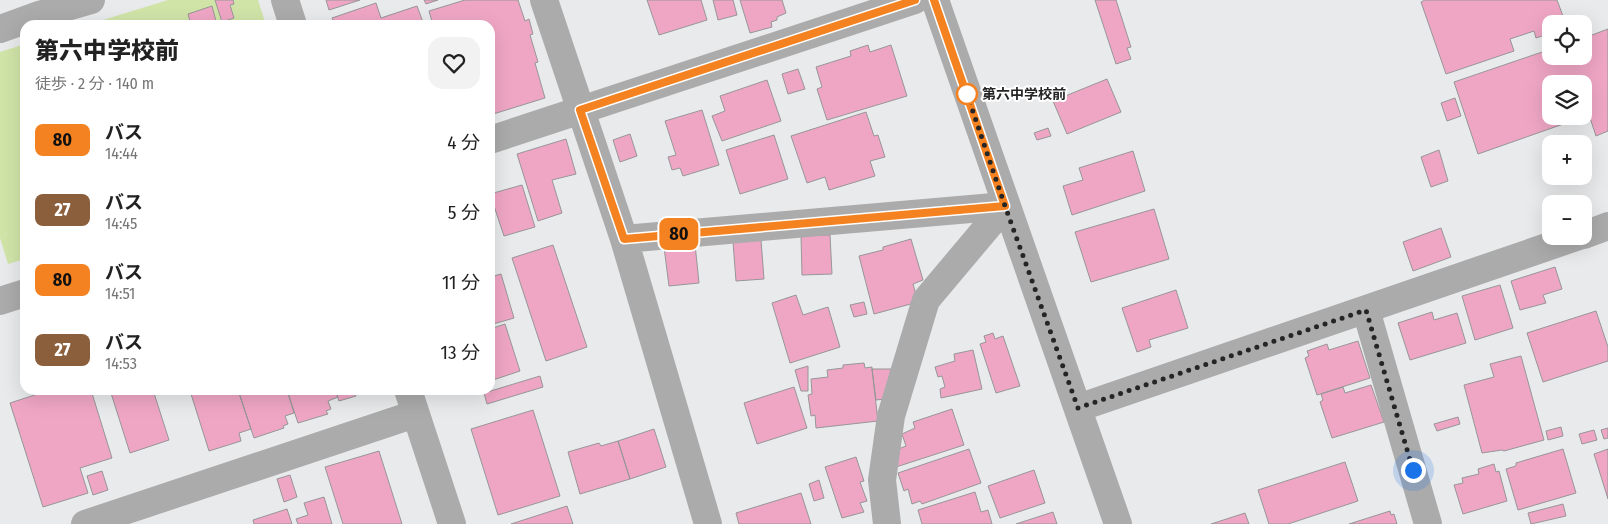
<!DOCTYPE html>
<html lang="ja">
<head>
<meta charset="utf-8">
<style>
  body { margin:0; font-family:"Fira Sans Condensed","Noto Sans JP",sans-serif; background:#f2f2f2; color:#222; height:100vh; display:flex; flex-direction:column; font-size:19px; white-space:nowrap }
  * { box-sizing:border-box; margin:0 }
  p { font-size:16px; color:#767676 }
  .icon { flex:none; width:28px; height:28px; fill:none; stroke:currentColor; stroke-width:2; stroke-linecap:round; stroke-linejoin:round }
  .map { position:relative; flex:1; overflow:hidden }
  .sheet { position:absolute; left:20px; top:20px; width:475px; height:375px; display:flex; flex-direction:column; background:#fff; border-radius:15px; box-shadow:0 5px 20px #0002 }
  .sheet>* { flex:none }
  .badge { padding:0 10px; border-radius:8px; font-size:18px; line-height:32px }
  .controls { position:absolute; left:1542px; top:15px; display:grid; gap:10px }
  .controls a { display:grid; place-items:center; width:50px; height:50px; border-radius:10px; background:#fff; box-shadow:0 5px 20px #0002; font-size:25px }
  .you { position:absolute; width:25px; height:25px; margin:-12px; border:4px solid #fff; border-radius:50%; background:#1a73e8; box-shadow:0 0 0 8px #1a73e833 }
  .map>.badge { position:absolute; translate:-50% -50%; box-shadow:0 0 0 2px #fff }
  .round { display:grid; place-items:center; flex:none; width:52px; height:52px; border-radius:15px; background:#f2f2f2 }
  .summary { display:flex; align-items:center; justify-content:space-between; height:85px; padding:0 15px }
  h1 { font-size:24px; font-weight:800; line-height:38px }
  ul { padding:0; list-style:none }
  li { display:flex; align-items:center; gap:15px; height:70px; padding:0 15px }
  li div { flex:1 }
  li b { display:block; font-size:19px }
  li em { font-style:normal }
  li .badge { min-width:55px; font-weight:700; text-align:center }
  .map>svg:first-child { display:block }
  .green { fill:#d0e4a8 }
  .building { fill:#efa6c5; stroke:#979696; fill-rule:evenodd }
  .lines { fill:none; stroke-linecap:round; stroke-linejoin:round }
  .minor { stroke:#acabab; stroke-width:28 }
  .line-casing { stroke:#fff; stroke-width:11 }
  .line { stroke:#f58220; stroke-width:8 }
  .walk { stroke:#252526; stroke-width:5; stroke-dasharray:0 9 }
  .stop-dot { fill:#fff; stroke:#f58220; stroke-width:2.5 }
  .labels { text-anchor:middle; stroke-width:4; stroke-linejoin:round; paint-order:stroke }
  .stop-label { font-size:14px; font-weight:bold; fill:#252526; stroke:#fff; text-anchor:start }
</style>
</head>
<body>
<div class="map">
<svg width="1608" height="524" viewBox="0 0 1608 524">
  <rect width="100%" height="100%" fill="#e9eaeb"/>
  <path class="green" d="M168,0H258L266,25H87Z
    M25,44V259L8,264L0,238V52Z"/>
  <path class="building" d="M215,0H233L234,4L230,5L234,18L222,22Z
    M326,0H360L329,10Z
    M424,0H438L426,4Z
    M465,0H518L525,21L529,19L533,34L530,35L538,62L535,63L545,98L490,115V25H433L429,11Z
    M647,0H701L707,20L659,35Z
    M713,0H733L737,15L718,20Z
    M740,0H782L786,13L777,17V20L771,22L772,27L750,33Z
    M1095,0H1116L1131,47L1127,48L1131,59L1116,64Z
    M1425,0H1557L1566,24H1551V33L1536,38L1534,31L1510,39L1514,51L1446,74L1421,2Z
    M376,3L381,18L417,6L424,25H335L332,18Z
    M212,6L217,25H191L188,14Z
    M1608,29V131L1596,136L1589,115L1478,154L1454,82L1551,49V56H1584V38ZM1551,84H1584V116H1551Z
    M868,45L870,52L891,45L907,96L827,120L817,89L822,87L816,67L851,56L850,51Z
    M798,69L805,89L788,94L782,74Z
    M1107,79L1121,112L1067,134L1053,101Z
    M767,80L781,121L722,141L712,116L725,111L720,96Z
    M1455,98L1461,116L1447,121L1441,103Z
    M702,110L719,165L683,176L680,168L672,170L668,157L676,155L665,121Z
    M866,112L874,136L878,135L885,157L870,161L875,176L829,190L825,177L807,183L791,136Z
    M1048,128L1051,136L1037,140L1034,133Z
    M630,134L637,156L620,162L613,140Z
    M774,135L788,179L740,194L726,150Z
    M566,139L576,174L552,180L562,213L538,221L517,154Z
    M1439,150L1448,181L1431,187L1421,157Z
    M1133,151L1145,191L1072,215L1063,186L1083,180L1079,168Z
    M522,185L535,227L504,236L490,194Z
    M1154,209L1169,259L1091,282L1075,232Z
    M1441,228L1451,257L1413,271L1403,242Z
    M830,235L832,274L802,275L801,236Z
    M911,239L923,280L913,284L918,302L874,314L859,256L883,250V247Z
    M761,240L764,279L736,281L733,242Z
    M695,244L699,283L669,286L664,247Z
    M553,245L587,347L546,361L512,258Z
    M1555,267L1562,289L1543,295L1546,303L1520,310L1511,281Z
    M501,274L514,318L490,325V277Z
    M1500,285L1513,328L1475,340L1462,296Z
    M1176,290L1188,328L1149,340L1151,347L1137,352L1122,308Z
    M796,295L803,315L828,307L840,347L790,363L772,303Z
    M864,302L867,314L854,317L850,305Z
    M1596,311L1608,347V361L1543,382L1527,333Z
    M1432,312L1434,320L1457,313L1466,343L1410,360L1398,323Z
    M505,324L520,371L490,381V329Z
    M993,333L995,339L1003,336L1020,386L996,393L980,344L986,342L984,336Z
    M1358,341L1370,378L1317,395L1305,358L1309,356L1307,351L1327,344L1329,350Z
    M973,350L982,389L941,398L940,389L945,387L942,376L938,377L935,367L955,361L954,354Z
    M1521,356L1544,440L1504,451L1502,450L1482,453L1464,385L1494,377L1490,364Z
    M864,363L865,368L872,367V369L878,421L816,428L815,415L811,416L808,395L812,394L811,379L828,377L827,370L843,368V365Z
    M808,366V391H801L795,370Z
    M872,369H891L885,399L876,400Z
    M540,376L543,387L487,404L484,393Z
    M1371,385L1384,422L1332,438L1320,402L1323,400L1321,394L1343,387L1345,393Z
    M794,387L807,428L757,444L744,403Z
    M50,390H91L112,458L80,468L88,493L43,507L10,403Z
    M110,390H153L169,440L130,453Z
    M203,390H216L217,392L223,390H238L251,429L239,433L241,441L209,451L191,394Z
    M238,390H287L294,413L285,416L288,424L283,426L284,428L254,438Z
    M287,390H335L338,397L328,401L331,409L326,411L328,414L298,423Z
    M335,390H365L355,393L356,396L339,401Z
    M952,409L964,445L896,467V450L906,446L902,434L915,428L913,422Z
    M533,410L560,496L498,515L471,429Z
    M1458,417L1460,424L1437,431L1434,424Z
    M1561,427L1563,436L1548,440L1546,431Z
    M1608,428V438L1604,439L1601,430Z
    M654,429L666,467L630,479L618,441Z
    M1594,430L1597,440L1582,444L1579,434Z
    M618,441L630,479L580,494L568,452L599,443L601,446Z
    M969,449L981,483L922,504L920,501L912,504L908,489L904,491L898,473Z
    M1563,449L1576,493L1518,510L1506,469L1516,466V463Z
    M1608,449V499L1594,454Z
    M379,451L402,524H343L325,467Z
    M856,457L864,481L860,482L867,501L860,503L864,512L842,518L825,467Z
    M1345,462L1358,501L1288,524H1269L1258,490Z
    M1494,464L1496,472L1499,471L1507,501L1463,514L1454,485L1463,483L1462,478L1479,474L1478,469Z
    M1034,470L1045,503L1000,518L988,486Z
    M102,471L108,490L93,495L87,476Z
    M290,475L297,497L284,502L277,479Z
    M819,480L824,498L814,501L809,484Z
    M975,492L981,512L988,510L992,524H922L918,510Z
    M801,493L811,524H739L736,513Z
    M324,497L332,524H298L296,519L308,515L304,503Z
    M1563,504L1566,516L1531,524L1528,513Z
    M567,506L573,524H511Z
    M287,509L292,524H254L253,520Z
    M1390,511L1391,515L1394,514L1397,524H1349Z
    M1053,512L1057,524H1016Z
    M1245,513L1249,524H1211Z"/>
  <g class="lines">
    <path class="minor" d="M285,0L293,25
      M544,0L624,239L708,524
      M935,0C995,175 1058,349 1118,524
      M0,29L39,15L91,0
      M490,140L915,0
      M1584,235L1608,226
      M624,239L1005,206L926,300L891,416L882,480L887,524
      M0,301L25,293
      M1366,310L1428,524
      M408,390L452,524
      M1078,408L1579,236
      M85,524L415,414"/>
  </g>
  <g class="lines">
    <defs>
      <path id="line" d="M915,0L580,110L624,239L1005,206L934,0"/>
    </defs>
    <use href="#line" class="line-casing"/>
    <use href="#line" class="line"/>
    <path class="walk" d="M967,94L1005,206L1078,408L1366,310L1413,470"/>
  </g>
  <circle class="stop-dot" cx="967" cy="94" r="10"/>
  <g class="labels">
    <g class="stop-label">
      <text x="982" y="99">第六中学校前</text>
    </g>
  </g>
</svg>
<div class="controls">
<a><svg class="icon" aria-label="locate" viewBox="0 0 24 24"><circle cx="12" cy="12" r="6"/><path d="M12 2v4M12 18v4M2 12h4M18 12h4"/></svg></a>
<a><svg class="icon" aria-label="layers" viewBox="0 0 24 24"><path d="M12 4l9 5-9 5-9-5zM3 14l9 5 9-5"/></svg></a>
<a>+</a>
<a>−</a>
</div>
<div class="you" style="left:1413px;top:470px"></div>
<b class="badge" style="left:679px;top:234px;background:#f58220;color:#111">80</b>
<section class="sheet">
<div class="summary"><div><h1>第六中学校前</h1><p>徒歩 · 2 分 · 140 m</p></div><a class="round"><svg class="icon" aria-label="heart" viewBox="0 0 24 24"><path d="M12 20l-8-8c-3-5 5-10 8-4 3-6 11-1 8 4z"/></svg></a></div>
<ul>
<li><span class="badge" style="background:#f58220;color:#111">80</span><div><b>バス</b><p>14:44</p></div><em>4 分</em></li>
<li><span class="badge" style="background:#8b5e3c;color:#fff">27</span><div><b>バス</b><p>14:45</p></div><em>5 分</em></li>
<li><span class="badge" style="background:#f58220;color:#111">80</span><div><b>バス</b><p>14:51</p></div><em>11 分</em></li>
<li><span class="badge" style="background:#8b5e3c;color:#fff">27</span><div><b>バス</b><p>14:53</p></div><em>13 分</em></li>
</ul>
</section>
</div>
</body>
</html>
